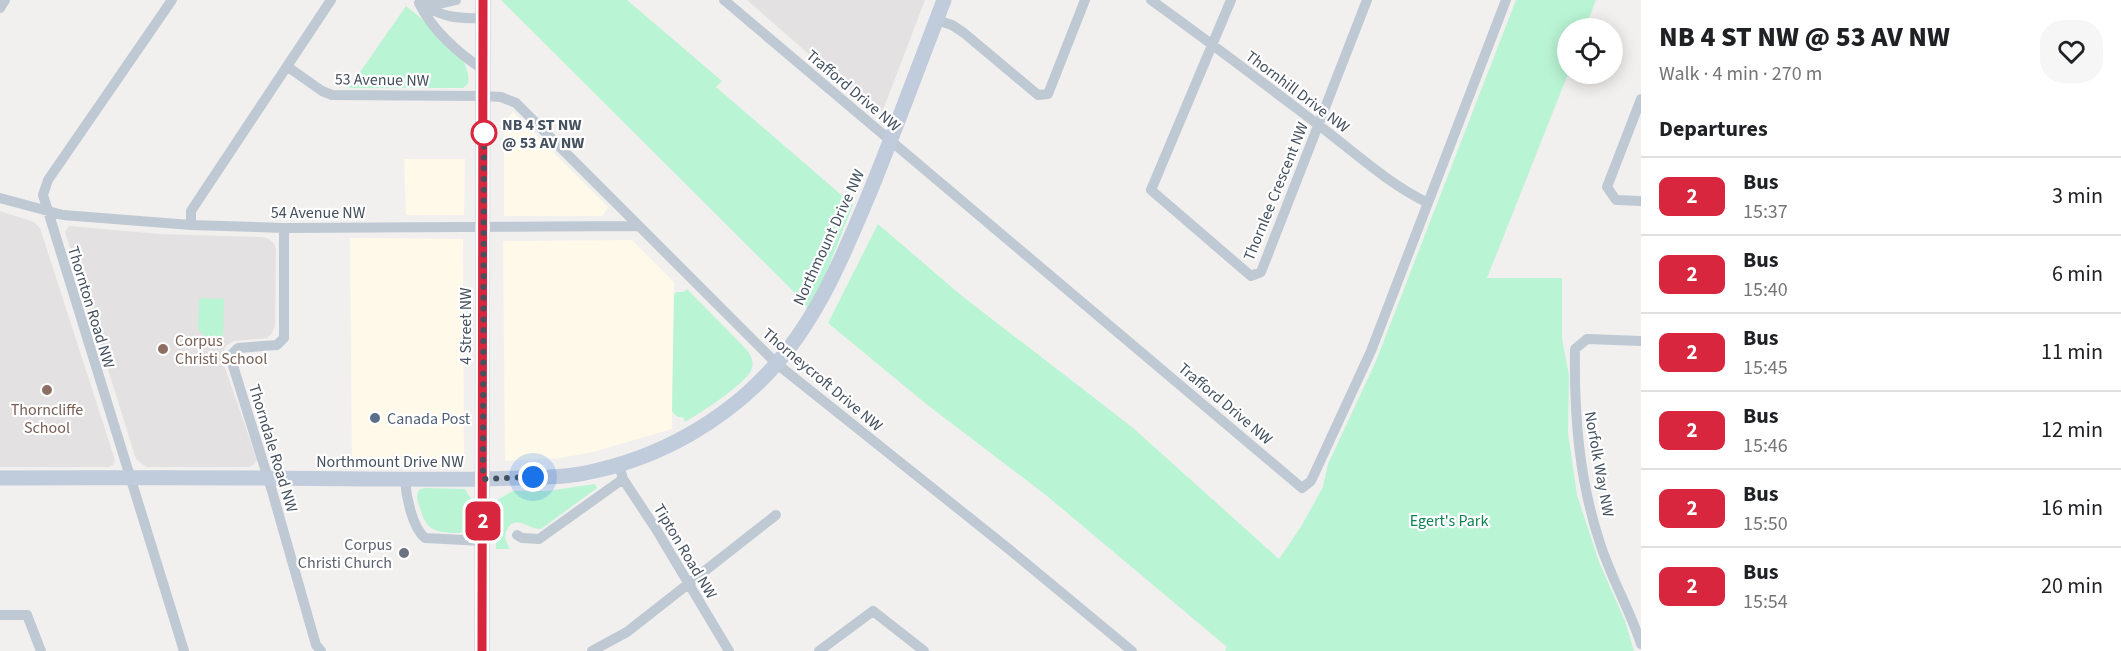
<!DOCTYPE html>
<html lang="en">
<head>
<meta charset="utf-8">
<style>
  body { margin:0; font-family:"Source Sans 3",sans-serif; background:#f6f6f6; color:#202124; height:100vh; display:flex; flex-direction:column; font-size:22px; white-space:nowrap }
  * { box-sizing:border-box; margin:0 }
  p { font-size:20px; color:#757577 }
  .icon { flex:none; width:33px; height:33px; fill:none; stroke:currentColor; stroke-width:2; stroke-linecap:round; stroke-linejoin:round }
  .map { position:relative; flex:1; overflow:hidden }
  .details { display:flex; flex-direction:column; background:#fff; width:480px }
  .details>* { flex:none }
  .badge { padding:0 12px; border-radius:9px; font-size:21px; line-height:39px }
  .controls { position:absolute; left:1557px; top:18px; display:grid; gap:12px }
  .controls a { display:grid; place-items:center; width:66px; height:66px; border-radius:50%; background:#fff; box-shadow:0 3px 15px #0003; font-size:30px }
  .you { position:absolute; width:30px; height:30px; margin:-15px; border:4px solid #fff; border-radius:50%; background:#1a73e8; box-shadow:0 0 0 9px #1a73e833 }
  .map>.badge { position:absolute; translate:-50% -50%; box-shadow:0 0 0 3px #fff }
  h2 { padding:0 18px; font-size:22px; line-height:54px }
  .round { display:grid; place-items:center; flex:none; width:63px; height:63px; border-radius:24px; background:#f6f6f6 }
  .overview { display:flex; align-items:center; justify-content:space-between; height:102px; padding:0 18px }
  h1 { font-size:28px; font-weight:800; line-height:45px }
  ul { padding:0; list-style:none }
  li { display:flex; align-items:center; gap:18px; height:78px; padding:0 18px; border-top:2px solid #e0e0e0 }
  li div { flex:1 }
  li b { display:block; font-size:22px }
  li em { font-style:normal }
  li .badge { min-width:66px; font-weight:700; text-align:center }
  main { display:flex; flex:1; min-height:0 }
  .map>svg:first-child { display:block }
  .commercial { fill:#fef9e8 }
  .education { fill:#e3e1e1 }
  .green { fill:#b9f4d4 }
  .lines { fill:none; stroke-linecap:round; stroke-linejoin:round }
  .street { stroke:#bfc9d3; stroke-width:10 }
  .secondary { stroke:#c0cbdb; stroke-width:15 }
  .line-casing { stroke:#fff; stroke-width:14 }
  .line { stroke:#d7263d; stroke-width:9 }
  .walk { stroke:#45515f; stroke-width:6; stroke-dasharray:0 10.8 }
  .stop-dot { fill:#fff; stroke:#d7263d; stroke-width:3 }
  .education-dot { fill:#8d6e63; stroke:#fff; stroke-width:2 }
  .service-dot { fill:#5c6f8a; stroke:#fff; stroke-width:2 }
  .worship-dot { fill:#6b7280; stroke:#fff; stroke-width:2 }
  .labels { text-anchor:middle; stroke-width:4.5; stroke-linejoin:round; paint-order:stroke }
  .street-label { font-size:16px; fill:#45515f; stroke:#fff }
  .stop-label { font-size:16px; font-weight:bold; fill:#45515f; stroke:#fff; text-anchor:start }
  .education-label { font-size:16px; fill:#785e54; stroke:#fff; text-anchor:start }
  .service-label { font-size:16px; fill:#4e5e75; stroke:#fff; text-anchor:start }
  .park-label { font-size:16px; fill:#0c8451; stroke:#fff }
  .worship-label { font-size:16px; fill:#5b616d; stroke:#fff; text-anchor:end }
</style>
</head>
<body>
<main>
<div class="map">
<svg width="1641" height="651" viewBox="0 0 1641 651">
  <rect width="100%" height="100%" fill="#f2f0ef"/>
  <path class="commercial" d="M513,112L608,207L602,216H504V122Z
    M404,159H465L464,215H406Z
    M350,238L463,239L464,462L460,467L352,466Z
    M632,240L674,282L672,429L593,452L560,458L505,461L503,241Z"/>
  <path class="education" d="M747,0H925L883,110L876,113Z
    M0,211L34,222L40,228L115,460L113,465L109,467H0Z
    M69,226L160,234L260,237L267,238L274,243L276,249L275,326L272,333L267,338L234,341L227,345L222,353L223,362L257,460L253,465L248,467H146L136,459L65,232Z"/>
  <path class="green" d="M501,0H627L722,81L716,87L853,205L824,278L807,308L794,292Z
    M1516,0H1596L1585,28H1568V74L1487,278H1562V339L1569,375L1568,433L1577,495L1599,562L1625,621L1634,651H1225L1227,647L1047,496L925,403L828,323L878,224L962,296L1132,427L1279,559L1302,525L1323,487L1328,464L1376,361Z
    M406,6C427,24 474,55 468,84L463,88H349Z
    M687,289L747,350C751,355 754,362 752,368C748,383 700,413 685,422L683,417H678L672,412L674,295L676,292H683Z
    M199,298L224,299L223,336H205L198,329Z
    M595,484L597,488L541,529C530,530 514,513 507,530C503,537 506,542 510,549H496L497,500L513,491H548Z
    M424,488L465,489L473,502L471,529C465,533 461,533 453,533C432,532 426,528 420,508C417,500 416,497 419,490Z"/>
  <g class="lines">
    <path class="street" d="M172,0L48,180L43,195L184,651
      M724,0L1302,488L1311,481L1371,351L1506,0
      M1151,0C1207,40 1262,82 1316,123C1353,151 1387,183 1428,203
      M1231,0L1151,190L1251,276L1261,272L1367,0
      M419,3C432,30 459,54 484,70
      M422,3L439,4L456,0
      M420,4C443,17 457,19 483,18
      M0,8L5,0
      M937,20L952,25L964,33L1038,95L1048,94L1085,0
      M288,67L322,91L332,95L484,96L501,97L516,103L777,364L1010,550L1132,651
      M1641,99L1607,187L1616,200L1641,201
      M0,198L63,215L191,225L284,228L639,226
      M191,225V211L331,0
      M284,228V338L277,345L238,348L230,356L272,491L316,645L321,651
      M1641,341L1587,339L1575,349C1574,415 1579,480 1600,543C1611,578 1630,610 1641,644
      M619,465L623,479L656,529L729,651
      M405,479C406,496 412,527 425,538L483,541
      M517,535L522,538L539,539L623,479
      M0,615H27L41,651
      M592,651L627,632L776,515
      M819,651L873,611L924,651"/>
    <path class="secondary" d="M0,478C122,478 244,477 365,479C416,479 467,480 518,478C540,477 563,478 585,473C658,459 728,420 777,363C821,312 846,249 872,187C897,125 920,63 944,0
      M482,651L483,0"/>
  </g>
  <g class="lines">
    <defs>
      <path id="line" d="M482,651L483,0"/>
    </defs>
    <use href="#line" class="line-casing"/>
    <use href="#line" class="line"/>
    <path class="walk" d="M484,133V129L483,479L533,477"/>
  </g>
  <circle class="stop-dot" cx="484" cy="133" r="12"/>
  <g class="education-dot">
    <circle cx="163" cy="349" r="6"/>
    <circle cx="47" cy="390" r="6"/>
  </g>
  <circle class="service-dot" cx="375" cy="418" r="6"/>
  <circle class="worship-dot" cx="404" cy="553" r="6"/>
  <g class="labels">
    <g class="street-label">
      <text transform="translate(382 79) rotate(1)" y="6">53 Avenue NW</text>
      <text transform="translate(854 90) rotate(40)" y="6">Trafford Drive NW</text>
      <text transform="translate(1298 91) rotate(37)" y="6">Thornhill Drive NW</text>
      <text transform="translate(1275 191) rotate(-68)" y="6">Thornlee Crescent NW</text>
      <text x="318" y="218">54 Avenue NW</text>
      <text transform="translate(828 237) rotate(-65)" y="6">Northmount Drive NW</text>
      <text transform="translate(92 307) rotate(73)" y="6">Thornton Road NW</text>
      <text transform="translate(465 326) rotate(-90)" y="6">4 Street NW</text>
      <text transform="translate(823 379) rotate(40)" y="6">Thorneycroft Drive NW</text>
      <text transform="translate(1226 403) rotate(40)" y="6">Trafford Drive NW</text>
      <text transform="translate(274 448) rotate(73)" y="6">Thorndale Road NW</text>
      <text x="390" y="467">Northmount Drive NW</text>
      <text transform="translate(1600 464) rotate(80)" y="6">Norfolk Way NW</text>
      <text transform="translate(686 551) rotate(59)" y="6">Tipton Road NW</text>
    </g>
    <g class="stop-label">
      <text x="502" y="130">NB 4 ST NW<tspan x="502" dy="18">@ 53 AV NW</tspan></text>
    </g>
    <g class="education-label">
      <text x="175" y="346">Corpus<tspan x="175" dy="18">Christi School</tspan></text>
      <text x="47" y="415" text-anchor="middle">Thorncliffe<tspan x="47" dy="18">School</tspan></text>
    </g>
    <g class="service-label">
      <text x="387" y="424">Canada Post</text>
    </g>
    <g class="park-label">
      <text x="1449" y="526">Egert's Park</text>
    </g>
    <g class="worship-label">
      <text x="392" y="550">Corpus<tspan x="392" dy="18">Christi Church</tspan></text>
    </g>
  </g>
</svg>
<div class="controls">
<a><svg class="icon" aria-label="locate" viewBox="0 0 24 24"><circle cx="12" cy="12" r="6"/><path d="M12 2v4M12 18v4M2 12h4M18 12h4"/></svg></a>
</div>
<div class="you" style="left:533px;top:477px"></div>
<b class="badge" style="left:483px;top:521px;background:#d7263d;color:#fff">2</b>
</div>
<section class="details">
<div class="overview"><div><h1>NB 4 ST NW @ 53 AV NW</h1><p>Walk · 4 min · 270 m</p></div><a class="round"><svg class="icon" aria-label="heart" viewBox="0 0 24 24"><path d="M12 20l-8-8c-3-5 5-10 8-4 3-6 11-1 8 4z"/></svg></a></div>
<h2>Departures</h2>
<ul>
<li><span class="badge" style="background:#d7263d;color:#fff">2</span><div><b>Bus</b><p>15:37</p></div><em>3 min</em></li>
<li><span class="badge" style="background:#d7263d;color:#fff">2</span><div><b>Bus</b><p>15:40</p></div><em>6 min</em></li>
<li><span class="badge" style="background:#d7263d;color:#fff">2</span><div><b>Bus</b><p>15:45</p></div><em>11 min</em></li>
<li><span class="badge" style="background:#d7263d;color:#fff">2</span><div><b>Bus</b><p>15:46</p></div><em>12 min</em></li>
<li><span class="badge" style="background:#d7263d;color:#fff">2</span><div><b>Bus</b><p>15:50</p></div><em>16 min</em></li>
<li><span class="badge" style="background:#d7263d;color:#fff">2</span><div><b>Bus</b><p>15:54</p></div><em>20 min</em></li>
</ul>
</section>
</main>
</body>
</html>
